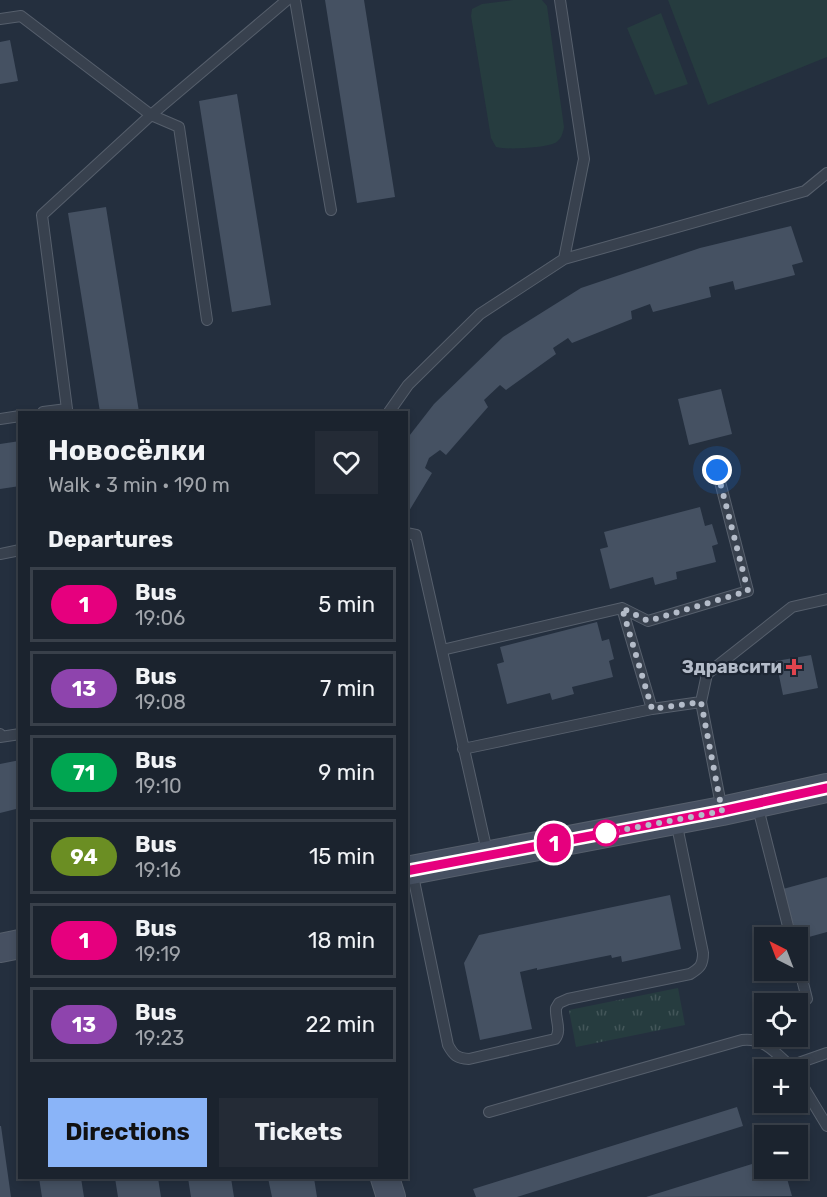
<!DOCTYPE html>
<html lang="en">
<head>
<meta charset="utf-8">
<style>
  body { margin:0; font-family:Rubik,sans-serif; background:#242b36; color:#f1f3f6; height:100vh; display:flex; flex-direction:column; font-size:22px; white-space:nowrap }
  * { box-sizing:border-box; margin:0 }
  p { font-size:20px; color:#a0a4aa }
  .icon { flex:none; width:33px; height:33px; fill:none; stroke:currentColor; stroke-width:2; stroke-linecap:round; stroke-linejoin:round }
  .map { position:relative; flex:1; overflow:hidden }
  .panel { position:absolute; left:18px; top:411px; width:390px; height:768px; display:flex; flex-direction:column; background:#1b232e; border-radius:0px; box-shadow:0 3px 9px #0003,0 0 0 2px #39404a }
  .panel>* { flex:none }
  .badge { padding:0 12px; border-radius:20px; font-size:21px; line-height:39px }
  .needle { width:39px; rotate:318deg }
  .controls { position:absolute; left:754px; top:927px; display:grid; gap:12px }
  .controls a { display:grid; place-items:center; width:54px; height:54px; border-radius:0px; background:#1b232e; box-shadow:0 3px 9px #0003,0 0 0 2px #39404a; font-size:30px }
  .you { position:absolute; width:30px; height:30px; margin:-15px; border:4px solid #fff; border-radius:50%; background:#1a73e8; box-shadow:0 0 0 9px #1a73e833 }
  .map>.badge { position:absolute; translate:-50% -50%; box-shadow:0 0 0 3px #fff }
  h2 { padding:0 30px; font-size:22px; line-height:54px }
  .round { display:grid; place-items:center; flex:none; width:63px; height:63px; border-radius:0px; background:#242b36 }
  .overview { display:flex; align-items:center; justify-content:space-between; height:102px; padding:0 30px }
  h1 { font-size:28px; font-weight:700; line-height:45px }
  .action { display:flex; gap:12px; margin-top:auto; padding:12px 30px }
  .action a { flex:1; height:69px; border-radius:0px; background:#8ab4f8; color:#111; font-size:24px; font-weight:700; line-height:69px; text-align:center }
  .action a+a { background:#242b36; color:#f1f3f6 }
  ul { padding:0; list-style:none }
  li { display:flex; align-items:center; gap:18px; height:75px; margin:0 12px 9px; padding:0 18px; border:3px solid #39404a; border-radius:0px }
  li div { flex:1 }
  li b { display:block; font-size:22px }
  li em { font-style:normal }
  li .badge { min-width:66px; font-weight:700; text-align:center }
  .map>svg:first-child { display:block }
  .park { fill:url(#park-tufts) }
  .garden { fill:#263c3f }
  .building { fill:#455162 }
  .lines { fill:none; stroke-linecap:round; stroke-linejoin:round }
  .lane-casing { stroke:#565f6c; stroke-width:12 }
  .secondary-casing { stroke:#565f6c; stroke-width:30 }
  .lane { stroke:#38414e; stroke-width:10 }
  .secondary { stroke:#465061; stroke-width:28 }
  .line-casing { stroke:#fff; stroke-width:14 }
  .line { stroke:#e6007e; stroke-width:9 }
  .walk { stroke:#b4bcc9; stroke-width:6; stroke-dasharray:0 10.8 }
  .health-dot { fill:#e0444e; stroke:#1d2633; stroke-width:2 }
  .stop-dot { fill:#fff; stroke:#e6007e; stroke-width:3 }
  .labels { text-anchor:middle; stroke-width:4.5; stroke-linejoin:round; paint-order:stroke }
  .poi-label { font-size:18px; font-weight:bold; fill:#b4bcc9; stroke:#1d2633; text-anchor:end }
</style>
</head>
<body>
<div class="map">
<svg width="827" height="1197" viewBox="0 0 827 1197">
  <defs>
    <pattern id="park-tufts" width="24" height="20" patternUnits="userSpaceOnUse" patternTransform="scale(1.5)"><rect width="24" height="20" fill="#263c3f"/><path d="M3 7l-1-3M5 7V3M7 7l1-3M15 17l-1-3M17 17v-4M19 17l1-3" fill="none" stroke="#435659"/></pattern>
  </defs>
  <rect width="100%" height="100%" fill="#242f3e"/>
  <path class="park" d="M678,988L685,1025L576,1047L569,1010Z"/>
  <path class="garden" d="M513,0H542L547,6L564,127C563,133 561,140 555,143C544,148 507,150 496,147L491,138L471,16L472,9L482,4Z
    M668,0H827V57L708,105Z
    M661,13L688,84L655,95L627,28Z"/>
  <path class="building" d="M325,0H364L395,197L357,203Z
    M10,40L18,81L0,84V42Z
    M237,94L271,305L232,312L199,101Z
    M106,207L139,412H100L68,213Z
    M791,226L803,262L792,265L795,275L735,290L733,281L709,287L711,297L653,312L650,304L631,311L632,319L572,343L568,338L553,348L556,354L506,390L500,385L484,400L488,407L446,455L440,450L429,458L425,468L432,473L406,516V440L434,404L503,337L581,288L700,248Z
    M721,389L732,434L689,445L678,399Z
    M20,441V486L0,489V444Z
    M700,507L705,526L712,524L718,544L712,546L716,562L676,572L677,579L655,585L653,577L610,589L600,549L608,547L604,532Z
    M597,622L602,641L609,639L614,659L609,661L613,677L572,687L574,694L552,700L550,693L507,704L497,664L504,662L500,647Z
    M811,655L818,688L783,695L776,661Z
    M20,760V808L0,813V764Z
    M827,877V932L798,940L783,889Z
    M670,895L681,949L622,962L621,956L612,958L611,955L537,970V968L520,972L532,1029L480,1040L464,963L479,935Z
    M737,1107L743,1126L517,1197H476L473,1189Z
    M0,1126H1L11,1197H0Z
    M765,1160V1168H784L792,1196L646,1197Z
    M39,1178H81L84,1197H42Z
    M115,1178H158L161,1197H118Z
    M188,1178H231L234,1197H191Z
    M268,1178H314L317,1197H272Z"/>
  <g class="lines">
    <defs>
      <path id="lane" d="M295,0L331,210
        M560,0L584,159L564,259
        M0,19L21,16L151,115L179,127L207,320
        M43,412L67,409L42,215L151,115L287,0
        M389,412L408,385L480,314L564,259L805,191L827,173
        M0,419L20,416
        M406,533L416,535L488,856
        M0,554L20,550
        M442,650L622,608L648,621L748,591L717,470
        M652,709L701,702
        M0,734V737L20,734
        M463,749L652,709L622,608
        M757,804L791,938
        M722,810L701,702L707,674L792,607L827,599
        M412,871L448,1045C454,1056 457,1058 469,1059L555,1039C562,1030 555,1019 556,1008L559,1003L568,999L690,974C700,968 703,965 703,953L676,821
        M798,963L807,999
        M798,1078L827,1126
        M489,1112L742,1040C763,1037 776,1053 790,1066L827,1053"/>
      <path id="secondary" d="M406,871L722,811L827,788
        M0,948L20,944
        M385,1178L391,1197"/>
    </defs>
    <use href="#lane" class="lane-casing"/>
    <use href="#secondary" class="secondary-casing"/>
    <use href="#lane" class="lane"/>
    <use href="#secondary" class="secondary"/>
  </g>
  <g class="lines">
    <defs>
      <path id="line" d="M406,871L722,811L827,788"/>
    </defs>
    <use href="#line" class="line-casing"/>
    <use href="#line" class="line"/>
    <path class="walk" d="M606,833L722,811L701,702L652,709L622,608L648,621L748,591L717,470"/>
  </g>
  <path class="health-dot" d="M791 658h6v6h6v6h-6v6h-6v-6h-6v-6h6z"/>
  <circle class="stop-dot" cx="606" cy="833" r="12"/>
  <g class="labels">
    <g class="poi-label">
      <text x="782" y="673">Здравсити</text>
    </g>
  </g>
</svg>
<div class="controls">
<a><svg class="needle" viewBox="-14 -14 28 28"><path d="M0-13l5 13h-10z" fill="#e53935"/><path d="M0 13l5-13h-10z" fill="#a0a4aa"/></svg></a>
<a><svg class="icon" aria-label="locate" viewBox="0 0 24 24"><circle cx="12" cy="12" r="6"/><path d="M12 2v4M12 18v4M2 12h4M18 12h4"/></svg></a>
<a>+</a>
<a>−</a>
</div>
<div class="you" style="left:717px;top:470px"></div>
<b class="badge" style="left:554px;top:843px;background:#e6007e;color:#fff">1</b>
<section class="panel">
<div class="overview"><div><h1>Новосёлки</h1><p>Walk · 3 min · 190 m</p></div><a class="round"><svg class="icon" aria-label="heart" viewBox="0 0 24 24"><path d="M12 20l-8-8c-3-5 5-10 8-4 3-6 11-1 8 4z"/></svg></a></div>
<h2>Departures</h2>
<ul>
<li><span class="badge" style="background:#e6007e;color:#fff">1</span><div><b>Bus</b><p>19:06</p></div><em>5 min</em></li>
<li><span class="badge" style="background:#8e44ad;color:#fff">13</span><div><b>Bus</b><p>19:08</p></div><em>7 min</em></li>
<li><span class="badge" style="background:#00a651;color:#fff">71</span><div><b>Bus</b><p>19:10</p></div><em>9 min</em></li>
<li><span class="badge" style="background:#6b8e23;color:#fff">94</span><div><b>Bus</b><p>19:16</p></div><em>15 min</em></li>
<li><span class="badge" style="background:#e6007e;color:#fff">1</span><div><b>Bus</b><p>19:19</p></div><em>18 min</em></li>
<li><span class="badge" style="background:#8e44ad;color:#fff">13</span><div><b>Bus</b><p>19:23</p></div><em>22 min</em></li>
</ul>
<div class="action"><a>Directions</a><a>Tickets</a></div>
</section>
</div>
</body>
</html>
